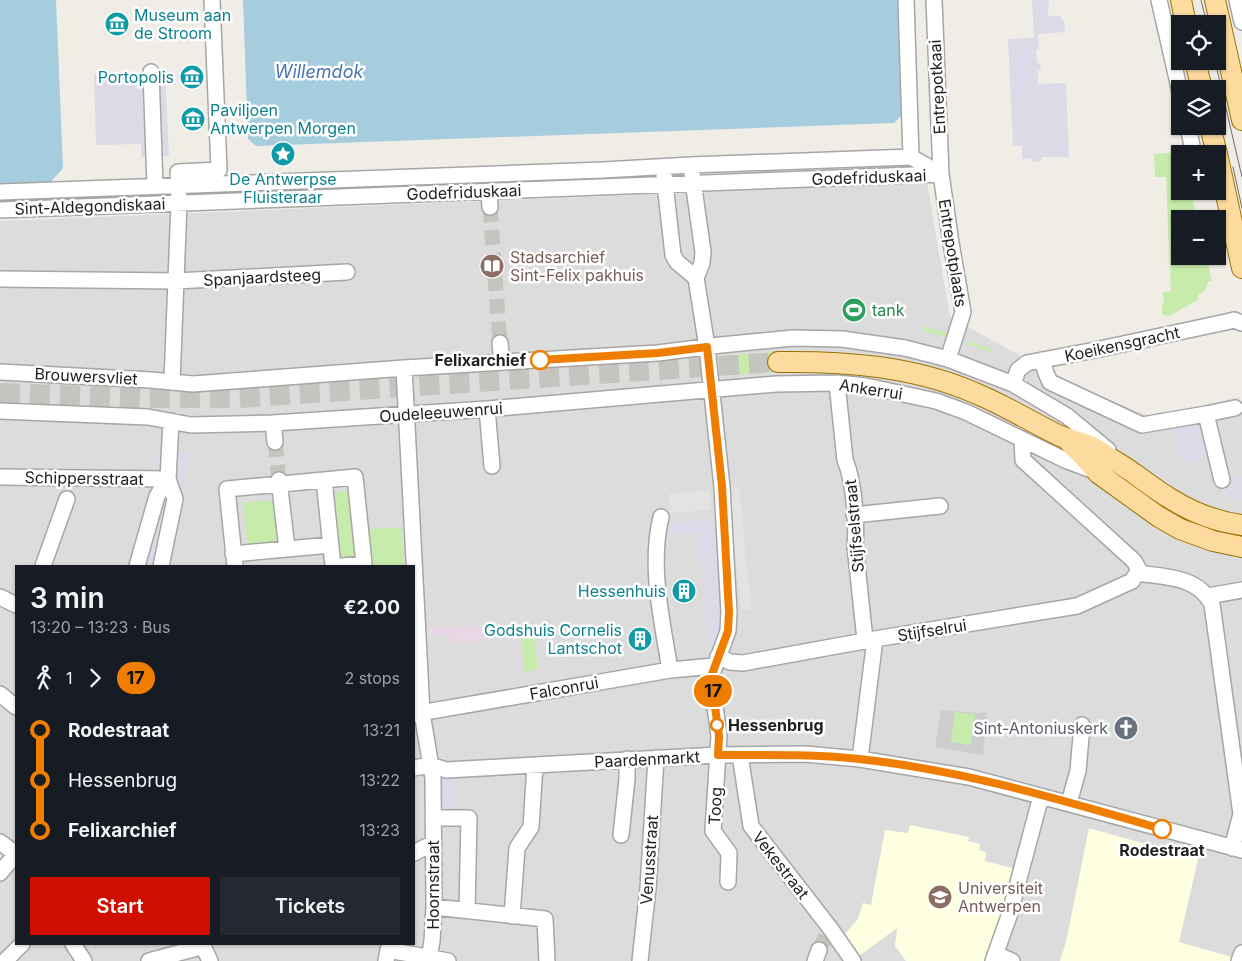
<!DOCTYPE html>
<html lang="en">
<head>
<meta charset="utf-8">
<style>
  body { margin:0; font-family:Inter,sans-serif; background:#242831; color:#f1f3f6; height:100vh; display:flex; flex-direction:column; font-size:19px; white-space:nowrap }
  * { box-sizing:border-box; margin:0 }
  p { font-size:16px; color:#9ea1a6 }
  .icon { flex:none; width:28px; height:28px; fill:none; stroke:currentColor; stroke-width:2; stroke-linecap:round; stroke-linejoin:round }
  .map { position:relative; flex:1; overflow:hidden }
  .side { position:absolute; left:15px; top:565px; width:400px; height:380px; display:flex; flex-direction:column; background:#171b24; border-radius:0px; box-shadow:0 1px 4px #0004 }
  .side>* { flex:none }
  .badge { padding:0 10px; border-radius:16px; font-size:18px; line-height:32px }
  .tools { position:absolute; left:1171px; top:15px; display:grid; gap:10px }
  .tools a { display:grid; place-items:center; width:55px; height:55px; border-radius:0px; background:#171b24; box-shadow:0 1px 4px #0004; font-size:25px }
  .map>.badge { position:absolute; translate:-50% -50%; box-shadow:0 0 0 2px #fff }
  .legs { display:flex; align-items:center; gap:8px; height:55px; padding:0 15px; font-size:16px }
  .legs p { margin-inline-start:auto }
  .summary { display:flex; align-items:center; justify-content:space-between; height:85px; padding:0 15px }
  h1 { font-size:28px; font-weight:600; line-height:38px }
  .primary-button { display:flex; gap:10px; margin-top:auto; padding:10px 15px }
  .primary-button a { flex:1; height:58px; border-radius:0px; background:#cf0e00; color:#fff; font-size:20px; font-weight:600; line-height:58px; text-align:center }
  .primary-button a+a { background:#242831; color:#f1f3f6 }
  ul { padding:0 15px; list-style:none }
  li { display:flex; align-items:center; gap:18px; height:50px; font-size:19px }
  li i { display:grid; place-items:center; width:8px; height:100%; margin:0 6px; background:currentColor }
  li i::after { content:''; width:12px; height:12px; margin:-6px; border:4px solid; border-radius:50%; background:#171b24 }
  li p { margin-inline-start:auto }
  li:first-child i { background:linear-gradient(#0000 50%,currentColor 0) }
  li:last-child i { background:linear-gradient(currentColor 50%,#0000 0) }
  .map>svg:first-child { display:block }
  .residential { fill:#dddcdc; fill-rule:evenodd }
  .industrial { fill:#e9d7e5 }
  .education { fill:#fdffe0 }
  .religious { fill:#cdcdcd }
  .grass { fill:#c6ebab }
  .parking { fill:#e3e3e3 }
  .plaza { fill:#dbdae6 }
  .water { fill:#a6cdde }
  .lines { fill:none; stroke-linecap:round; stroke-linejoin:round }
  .minor-tunnel { stroke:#c6c4be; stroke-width:15; stroke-dasharray:15 8; stroke-linecap:butt }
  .major-tunnel { stroke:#c6c4be; stroke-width:20; stroke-dasharray:20 10; stroke-linecap:butt }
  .minor-casing { stroke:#a6a6a6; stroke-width:18 }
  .major-casing { stroke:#9b7200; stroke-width:22 }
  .minor { stroke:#fff; stroke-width:15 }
  .major { stroke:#fdda9e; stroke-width:20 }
  .tram { stroke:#6d6d6d; stroke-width:1 }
  .line-1-casing { stroke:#fff; stroke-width:11 }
  .line-1 { stroke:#ef7d00; stroke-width:8 }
  .stop-1-dot { fill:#fff; stroke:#ef7d00; stroke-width:2.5 }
  .labels { text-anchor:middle; stroke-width:5; stroke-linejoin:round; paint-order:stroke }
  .culture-label { font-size:16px; fill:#0d838f; stroke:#fff; text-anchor:end }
  .street-label { font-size:16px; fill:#1f1f1f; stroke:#fff }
  .education-label { font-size:16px; fill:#785e54; stroke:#fff; text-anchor:start }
  .leisure-label { font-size:16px; fill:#27864d; stroke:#fff; text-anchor:start }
  .stop-label { font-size:16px; font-weight:bold; fill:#1f1f1f; stroke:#fff; text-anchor:end }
  .worship-label { font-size:16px; fill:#5b616d; stroke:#fff; text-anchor:end }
  .water-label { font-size:18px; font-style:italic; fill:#4a76b1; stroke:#fff }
</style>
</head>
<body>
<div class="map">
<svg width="1242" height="961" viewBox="0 0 1242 961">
  <rect width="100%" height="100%" fill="#f0ede6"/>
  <path class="residential" d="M927,183L950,317L1066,381L1152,418L1239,397L1242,410V961H0V221ZM16,566H414V944H16Z"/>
  <path class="industrial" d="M482,625L484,642L451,643L450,635L425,636L424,628Z"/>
  <path class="education" d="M910,825L969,837L968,841L980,844L979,850L986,852L985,861L1016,869L985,961H906L895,946L897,928L859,956L844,935L858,919L863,903L871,905L885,830L908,833Z
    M1089,828L1198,859L1179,942L1232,957V961H1060L1066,942Z"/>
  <path class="religious" d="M941,710L977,713L987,712L983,755L935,747Z"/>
  <path class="grass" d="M1182,152V154H1180V191H1191L1197,219H1180V256H1206L1212,281H1208L1206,289L1198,295V300L1169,316L1162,314V304H1164L1163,292L1171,291L1166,177H1155L1154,154Z
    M923,326L947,333L946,337L922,330Z
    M968,341L991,349L990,352L967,344Z
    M776,352L777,371L738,374L731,371V358L734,355Z
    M351,490L358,557L338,559L331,493Z
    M277,500L281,546L248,549L243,503Z
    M402,528L404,566H370L365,529Z
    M532,623L538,669L524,672L521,625Z
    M955,712L975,714L971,745L951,742Z"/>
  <path class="parking" d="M782,165V176L728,178L727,167Z
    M739,488L751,609L741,610L728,489Z
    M709,490L710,510L670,513L669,494Z"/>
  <path class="plaza" d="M1032,0H1049L1048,16H1061V20H1064L1065,32L1038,34L1039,49L1036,50L1037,63L1040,64L1041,70L1038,71V84L1066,83L1069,157H1041V161L1032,162V158L1022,159V146H1013L1008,39L1034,38Z
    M165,71L169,156L141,157V144L96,145L94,74Z
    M1207,420L1216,456L1182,464L1173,428Z
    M155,452H190L168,566H130L155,487Z
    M1242,476V500L1226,497L1222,481Z
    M708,520L714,523V526L725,620L716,647H709L697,533L659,535L656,524Z
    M433,778H456L457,813H433Z"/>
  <path class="water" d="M0,0H56L63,168L49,184L0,186Z
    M243,0H901L905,112L894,123L256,146L248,139Z"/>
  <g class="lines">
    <path class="minor-tunnel" d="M490,207L500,343
      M275,442L279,480
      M819,950L826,936"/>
    <path class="major-tunnel" d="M0,393L143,398H239L778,362"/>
    <defs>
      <path id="minor" d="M906,0L911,157
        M934,0L941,174L951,243L963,312L948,359
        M1159,0L1180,92
        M1237,0L1242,22
        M151,72L155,186
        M1188,126L1193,151L1196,154
        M692,174L703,252L702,263L696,278L707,347L722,487L729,612L728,631L711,677L719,736L713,831L729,853L728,882
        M664,175L673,255L677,262L696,278
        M489,191L490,207
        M0,192L603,170L691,165L911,157L941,174
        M0,210L941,174
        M0,279L176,281L347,272
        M500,343L502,362
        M1042,360L1046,373L1050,382L1142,425L1206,414L1222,480
        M404,368L422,713L433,778L434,907L432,941L429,958
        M0,372L151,380L193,384L404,368L658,353L721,345L793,338L842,339L905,348L948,359L1013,384L1067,416L1108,450
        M172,382L179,203L178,172L219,170L212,0
        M837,383L845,460C854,481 857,523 855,546L865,640
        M1013,384L1018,370L1027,363L1095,350L1226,322L1234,320L1242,323
        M487,409L492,466
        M0,411L148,417L191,425L273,423L487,409L776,384L837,383L866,386L936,401L966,412L1065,460L1097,472
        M1206,414L1235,408
        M273,423L275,442
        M1022,440L1023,460L1134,561L1138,568L1137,573
        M0,477L168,479
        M279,480L287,549
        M854,515L940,506
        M661,517C649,566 662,620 670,670
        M233,554L331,545
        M43,566L67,499
        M137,566L157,496L168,479
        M161,566L175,499L168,479L171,421
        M235,566L227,489L324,480
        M333,566L324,480L355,477L364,564L342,566
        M1137,573C1165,577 1197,576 1212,604L1241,814L1232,848
        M1208,596L1242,590
        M0,597L16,605
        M718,656L730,662L743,663L875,639L1077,606L1132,581L1137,573
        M0,694L16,707
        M414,714L670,670L714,666
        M740,755L751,826L830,928L853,961
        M860,759L875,639
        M414,768L431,765L446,770L718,755L805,754L860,759L969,777L1242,850
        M1069,803L1078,771L1082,725
        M433,818H469L467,910
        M621,835L627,779V759
        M0,842L16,854
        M414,853L433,843
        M0,873L16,854
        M434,907L545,919L547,961
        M512,916L517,848L531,827L535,765
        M73,944L84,961
        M202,944L210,961
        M996,954L1012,961
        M5,961L22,944
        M149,961L197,948L204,944
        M386,961L388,950L448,961
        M640,961L648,888L656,758
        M815,961L819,950
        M993,961L1009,916L1041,796
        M1239,961L1242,953"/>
      <path id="major" d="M1181,0L1186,24
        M1215,0L1242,120
        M1195,61L1202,89
        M1210,126L1217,154
        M1218,158L1242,268
        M778,362C845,361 913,366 975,393C1002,404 1030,421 1056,434C1068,440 1080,442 1092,447C1098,450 1103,454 1108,457C1131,469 1149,486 1171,499C1192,512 1218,522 1242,525
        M1070,443L1087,460L1098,473L1159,517L1180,529L1213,541L1242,547"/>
    </defs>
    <use href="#minor" class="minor-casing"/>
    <use href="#major" class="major-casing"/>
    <use href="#minor" class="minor"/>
    <use href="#major" class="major"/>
    <path class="tram" d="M1201,0L1207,24
      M1215,61L1242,177
      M1233,167L1242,208"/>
  </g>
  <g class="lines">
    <defs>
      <path id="line-1" d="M540,360L658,353L707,347L722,486L729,612L728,631L711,677L719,736L718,755C765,755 812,754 859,759C962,770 1062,800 1162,829"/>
    </defs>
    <use href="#line-1" class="line-1-casing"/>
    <use href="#line-1" class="line-1"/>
  </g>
  <defs>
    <symbol id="museum-disc" viewBox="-11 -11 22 22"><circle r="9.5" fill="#0f9aa8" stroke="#fff"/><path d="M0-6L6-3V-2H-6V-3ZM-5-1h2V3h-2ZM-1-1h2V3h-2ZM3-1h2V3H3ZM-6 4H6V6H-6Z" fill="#fff"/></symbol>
    <symbol id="sight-disc" viewBox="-11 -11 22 22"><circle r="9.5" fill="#0f9aa8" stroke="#fff"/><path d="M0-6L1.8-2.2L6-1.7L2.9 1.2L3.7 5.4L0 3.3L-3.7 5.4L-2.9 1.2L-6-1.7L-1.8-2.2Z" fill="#fff"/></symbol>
    <symbol id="library-disc" viewBox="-11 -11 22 22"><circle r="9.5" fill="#8d6e63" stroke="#fff"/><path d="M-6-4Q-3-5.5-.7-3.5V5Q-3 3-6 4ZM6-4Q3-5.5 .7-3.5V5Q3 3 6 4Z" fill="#fff"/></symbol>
    <symbol id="stadium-disc" viewBox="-11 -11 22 22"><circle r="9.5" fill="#2e9e5b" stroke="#fff"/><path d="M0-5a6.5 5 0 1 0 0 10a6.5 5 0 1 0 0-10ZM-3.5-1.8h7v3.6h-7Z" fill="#fff"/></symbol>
    <symbol id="building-disc" viewBox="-11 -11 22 22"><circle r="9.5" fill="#0f9aa8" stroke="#fff"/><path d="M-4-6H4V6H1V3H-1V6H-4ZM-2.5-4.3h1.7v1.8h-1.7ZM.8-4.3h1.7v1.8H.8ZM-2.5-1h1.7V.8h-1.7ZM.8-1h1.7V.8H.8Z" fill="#fff"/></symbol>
    <symbol id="church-disc" viewBox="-11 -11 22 22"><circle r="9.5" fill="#6b7280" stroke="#fff"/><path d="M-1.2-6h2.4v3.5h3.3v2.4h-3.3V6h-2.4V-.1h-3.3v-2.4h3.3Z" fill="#fff"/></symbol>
    <symbol id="university-disc" viewBox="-11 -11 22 22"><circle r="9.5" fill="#8d6e63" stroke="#fff"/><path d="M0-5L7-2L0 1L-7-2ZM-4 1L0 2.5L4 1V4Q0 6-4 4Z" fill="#fff"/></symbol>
  </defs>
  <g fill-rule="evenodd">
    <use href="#museum-disc" x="103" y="10" width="28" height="28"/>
    <use href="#museum-disc" x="178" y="63" width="28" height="28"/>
    <use href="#museum-disc" x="179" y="105" width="28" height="28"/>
    <use href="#sight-disc" x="269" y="140" width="28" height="28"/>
    <use href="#library-disc" x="478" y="252" width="28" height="28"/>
    <use href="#stadium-disc" x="840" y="296" width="28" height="28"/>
    <use href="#building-disc" x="670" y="577" width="28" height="28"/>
    <use href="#building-disc" x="626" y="625" width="28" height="28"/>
    <use href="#church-disc" x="1112" y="714" width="28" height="28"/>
    <use href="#university-disc" x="926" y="883" width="28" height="28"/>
  </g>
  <g class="stop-1-dot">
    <circle cx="540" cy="360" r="9"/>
    <circle cx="717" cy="725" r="6"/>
    <circle cx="1162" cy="829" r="9"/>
  </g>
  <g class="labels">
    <g class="culture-label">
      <text x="134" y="21" text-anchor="start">Museum aan<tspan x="134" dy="18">de Stroom</tspan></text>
      <text x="174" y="83">Portopolis</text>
      <text x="210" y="116" text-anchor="start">Paviljoen<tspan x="210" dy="18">Antwerpen Morgen</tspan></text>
      <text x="283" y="185" text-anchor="middle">De Antwerpse<tspan x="283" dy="18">Fluisteraar</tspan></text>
      <text x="666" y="597">Hessenhuis</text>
      <text x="622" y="636">Godshuis Cornelis<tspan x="622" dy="18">Lantschot</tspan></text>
    </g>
    <g class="street-label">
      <text transform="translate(937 87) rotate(-93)" y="6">Entrepotkaai</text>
      <text transform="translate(869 177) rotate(-2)" y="6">Godefriduskaai</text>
      <text transform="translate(464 192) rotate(-2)" y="6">Godefriduskaai</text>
      <text transform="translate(90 206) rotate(-2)" y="6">Sint-Aldegondiskaai</text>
      <text transform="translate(953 253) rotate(81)" y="6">Entrepotplaats</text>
      <text transform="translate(262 277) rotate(-3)" y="6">Spanjaardsteeg</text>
      <text transform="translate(1122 344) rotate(-12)" y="6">Koeikensgracht</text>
      <text transform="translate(86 376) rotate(3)" y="6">Brouwersvliet</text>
      <text transform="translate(871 389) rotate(9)" y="6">Ankerrui</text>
      <text transform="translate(441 412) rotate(-4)" y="6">Oudeleeuwenrui</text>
      <text transform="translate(84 478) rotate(1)" y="6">Schippersstraat</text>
      <text transform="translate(854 526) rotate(-95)" y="6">Stijfselstraat</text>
      <text transform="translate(932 630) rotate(-9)" y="6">Stijfselrui</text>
      <text transform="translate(564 688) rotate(-10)" y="6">Falconrui</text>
      <text transform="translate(647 759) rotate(-3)" y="6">Paardenmarkt</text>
      <text transform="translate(715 806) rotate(-87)" y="6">Toog</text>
      <text transform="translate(649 860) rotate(-86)" y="6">Venusstraat</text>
      <text transform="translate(781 865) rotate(52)" y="6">Vekestraat</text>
      <text transform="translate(433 885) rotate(-90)" y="6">Hoornstraat</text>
    </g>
    <g class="education-label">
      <text x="510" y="263">Stadsarchief<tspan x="510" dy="18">Sint-Felix pakhuis</tspan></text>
      <text x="958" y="894">Universiteit<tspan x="958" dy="18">Antwerpen</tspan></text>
    </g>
    <g class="leisure-label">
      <text x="872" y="316">tank</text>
    </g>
    <g class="stop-label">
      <text x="526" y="366">Felixarchief</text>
      <text x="728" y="731" text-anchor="start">Hessenbrug</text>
      <text x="1162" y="856" text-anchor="middle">Rodestraat</text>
    </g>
    <g class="worship-label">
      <text x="1108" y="734">Sint-Antoniuskerk</text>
    </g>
    <g class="water-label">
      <text x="319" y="78">Willemdok</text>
    </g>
  </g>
</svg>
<div class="tools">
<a><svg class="icon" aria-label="locate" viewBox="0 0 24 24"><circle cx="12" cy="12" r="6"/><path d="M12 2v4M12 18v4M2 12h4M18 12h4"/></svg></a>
<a><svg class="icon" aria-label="layers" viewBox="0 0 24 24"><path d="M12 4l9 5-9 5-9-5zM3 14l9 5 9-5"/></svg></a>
<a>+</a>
<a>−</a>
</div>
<b class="badge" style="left:713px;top:691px;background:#ef7d00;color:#111">17</b>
<section class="side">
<div class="summary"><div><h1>3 min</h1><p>13:20 – 13:23 · Bus</p></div><b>€2.00</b></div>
<div class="legs"><svg class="icon" aria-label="walk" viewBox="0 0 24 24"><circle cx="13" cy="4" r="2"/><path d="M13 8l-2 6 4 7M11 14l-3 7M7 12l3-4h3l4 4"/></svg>1<svg class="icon" aria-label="forward" viewBox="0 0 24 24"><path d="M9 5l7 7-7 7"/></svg><b class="badge" style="background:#ef7d00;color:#111">17</b><p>2 stops</p></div>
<ul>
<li><i style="color:#ef7d00"></i><b>Rodestraat</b><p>13:21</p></li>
<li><i style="color:#ef7d00"></i><span>Hessenbrug</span><p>13:22</p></li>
<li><i style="color:#ef7d00"></i><b>Felixarchief</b><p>13:23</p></li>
</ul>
<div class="primary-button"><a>Start</a><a>Tickets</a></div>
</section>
</div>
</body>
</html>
